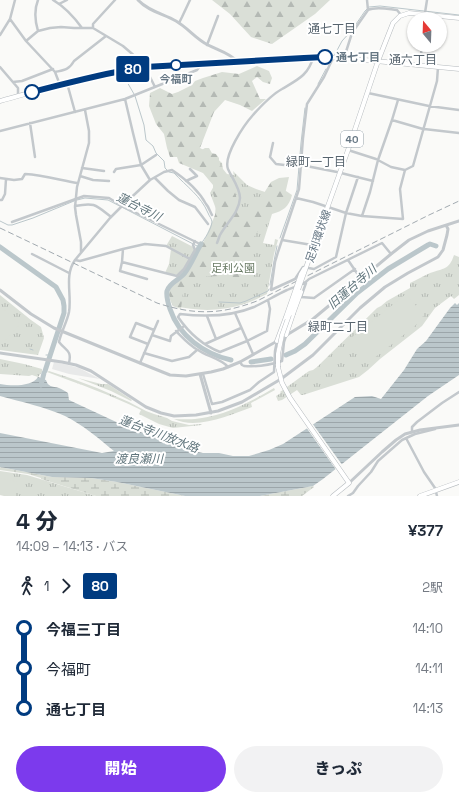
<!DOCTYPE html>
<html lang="ja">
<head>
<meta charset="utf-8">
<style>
  body { margin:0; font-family:"Space Grotesk","Noto Sans JP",sans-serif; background:#f2f2f3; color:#1f2937; height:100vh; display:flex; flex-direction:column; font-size:15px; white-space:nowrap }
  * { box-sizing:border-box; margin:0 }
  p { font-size:13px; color:#747a83 }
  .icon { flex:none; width:22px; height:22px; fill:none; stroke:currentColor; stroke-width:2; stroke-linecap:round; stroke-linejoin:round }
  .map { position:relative; height:496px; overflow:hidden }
  .side { display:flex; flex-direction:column; background:#fff; flex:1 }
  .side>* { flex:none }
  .badge { padding:0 8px; border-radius:3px; font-size:14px; line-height:26px }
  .needle { width:26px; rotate:341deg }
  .fabs { position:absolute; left:407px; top:12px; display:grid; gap:8px }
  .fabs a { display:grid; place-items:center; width:40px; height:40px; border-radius:50%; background:#fff; box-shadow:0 1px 3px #0004; font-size:20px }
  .map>.badge { position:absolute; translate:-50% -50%; box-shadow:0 0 0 2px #fff }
  .legs { display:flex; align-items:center; gap:6px; height:44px; padding:0 16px; font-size:13px }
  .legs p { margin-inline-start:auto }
  .overview { display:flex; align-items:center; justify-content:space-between; height:68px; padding:0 16px }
  h1 { font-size:22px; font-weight:800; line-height:30px }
  .action { display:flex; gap:8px; margin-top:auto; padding:8px 16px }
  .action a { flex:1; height:46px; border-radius:24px; background:#7c3aed; color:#fff; font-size:16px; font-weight:800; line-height:46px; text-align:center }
  .action a+a { background:#f2f2f3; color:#1f2937 }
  ul { padding:0 16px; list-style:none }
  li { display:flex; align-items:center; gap:14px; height:40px; font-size:15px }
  li i { display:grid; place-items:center; width:6px; height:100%; margin:0 5px; background:currentColor }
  li i::after { content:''; width:10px; height:10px; margin:-5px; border:3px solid; border-radius:50%; background:#fff }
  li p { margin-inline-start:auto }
  li:first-child i { background:linear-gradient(#0000 50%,currentColor 0) }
  li:last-child i { background:linear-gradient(currentColor 50%,#0000 0) }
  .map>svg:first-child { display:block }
  .built { fill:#e8e9e9 }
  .grass { fill:url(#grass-tufts) }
  .forest { fill:url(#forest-firs) }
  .wetland { fill:url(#wetland-marsh) }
  .pitch { fill:#dadfd7 }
  .water { fill:url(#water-rules) }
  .pier { fill:#fafaf8 }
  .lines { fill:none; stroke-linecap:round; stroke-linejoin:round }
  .stream { stroke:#bbc7cb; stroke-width:1 }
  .river { stroke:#bbc7cb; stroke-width:5 }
  .primary-casing { stroke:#b5babe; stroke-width:5 }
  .minor { stroke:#c3c8cc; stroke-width:2.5 }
  .tertiary { stroke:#c3c8cc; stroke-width:3 }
  .primary { stroke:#fff; stroke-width:4 }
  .rail { stroke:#a2aab0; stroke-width:1; stroke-dasharray:6 3; stroke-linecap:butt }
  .primary-bridge-casing { stroke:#b5babe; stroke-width:5; stroke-linecap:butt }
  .primary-bridge { stroke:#fff; stroke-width:4 }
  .line-1-casing { stroke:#fff; stroke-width:9 }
  .line-1 { stroke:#003b80; stroke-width:6 }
  .stop-1-dot { fill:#fff; stroke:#003b80; stroke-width:2 }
  .labels { text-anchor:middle; stroke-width:4; stroke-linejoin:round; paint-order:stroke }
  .shield { fill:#fff; stroke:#939fa8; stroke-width:1 }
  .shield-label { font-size:10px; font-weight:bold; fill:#657683 }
  .stop-label { font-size:11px; font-weight:bold; fill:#657683; stroke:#fff; text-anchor:start }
  .street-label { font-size:11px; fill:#657683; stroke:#fff }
  .park-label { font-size:11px; fill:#687a64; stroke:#fff }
  .neighbourhood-label { font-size:12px; fill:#57646e; stroke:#fff }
  .water-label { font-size:12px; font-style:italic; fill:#60757c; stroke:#fff }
</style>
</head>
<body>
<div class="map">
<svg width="459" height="496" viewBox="0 0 459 496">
  <defs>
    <pattern id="grass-tufts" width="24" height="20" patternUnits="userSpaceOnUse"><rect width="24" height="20" fill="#dadfd7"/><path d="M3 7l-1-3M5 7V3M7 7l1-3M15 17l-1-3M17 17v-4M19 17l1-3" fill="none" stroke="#b4b9b4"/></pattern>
    <pattern id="forest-firs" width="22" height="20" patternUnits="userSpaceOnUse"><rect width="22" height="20" fill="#dadfd7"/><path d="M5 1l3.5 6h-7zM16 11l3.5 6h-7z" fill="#b4b9b4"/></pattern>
    <pattern id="wetland-marsh" width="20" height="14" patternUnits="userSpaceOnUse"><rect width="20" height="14" fill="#dadfd7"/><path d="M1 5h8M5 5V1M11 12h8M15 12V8" fill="none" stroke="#b4b9b4"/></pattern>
    <pattern id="water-rules" width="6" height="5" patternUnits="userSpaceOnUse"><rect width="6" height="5" fill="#bbc7cb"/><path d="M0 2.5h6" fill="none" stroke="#9ca6aa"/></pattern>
  </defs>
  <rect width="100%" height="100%" fill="#fafaf8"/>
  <path class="built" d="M54,362L64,364L79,368L100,379L69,374L52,369Z"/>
  <path class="grass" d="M205,148H209L213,155L222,163L223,169L227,174L234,175L233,171L247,185L256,189L268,193L286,191L292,195C289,207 283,211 272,214L263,243L274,245L275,239L278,240L274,254L267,294C260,297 252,302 244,304C218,312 199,311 173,306C164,289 171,286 185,276L165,273L169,264L171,249L166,246L172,236L199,250L210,231L219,225L216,209L210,193L215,184L204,173L181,162Z
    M454,255L459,257V295L454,299L451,296L435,308L422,326L417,330L380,359L368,370L359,377L303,395H301L297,390L282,400L278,401L276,396L281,393L280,392L309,371L313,370L317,367L377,308L381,306L387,301L410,288V283C417,280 423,276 430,273C444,268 449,270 454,255Z
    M0,295L31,320L41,327L44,338L38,355L0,350Z
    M0,359L24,364L42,369V372L38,377L32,375L29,376L0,374Z
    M49,371L73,379L97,388L129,402L146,411L154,414L167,418L172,421L189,425L202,424L201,425L173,428L159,424L139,414L141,410C111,395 79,384 47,372Z
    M78,378L101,384H108L132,400L131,401L111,391Z
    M274,388L275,390L251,403L252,407C230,415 197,430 174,419C183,419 193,420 202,418C228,414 252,401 274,388Z
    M0,471L27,475L96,496H4L0,495Z"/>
  <path class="forest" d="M212,0H330L315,14L272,44L251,37L230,14Z
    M257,66L269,71L272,78L270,84L263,82L257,77L252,81L260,99H266L252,111L240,105L225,100L214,112L200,148L210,153L216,154L219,158V166L234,188L237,200L236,211L242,217L248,212H252L271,182L279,178L289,177L283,203L268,216L252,240L251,246L256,264L240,280L221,276L193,277L183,292L181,309L173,306L169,295L172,286L189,271L199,253L215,215L216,203L213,193V185L203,173L179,163L177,157H170L167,148L164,134L156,124L149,106L150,93L160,88L172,94L178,92L192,85L195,81L203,78L222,72L239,74Z"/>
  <path class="wetland" d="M0,467L52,477L91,478L117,482L185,496H96L41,479V478L28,474L0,470Z
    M313,486L314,487L302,496H260Z"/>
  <path class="pitch" d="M406,294L424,315L415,326L369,362L351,338Z
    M0,306L20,324L4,342L0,343Z
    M0,478L18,482L15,496H9L0,494Z"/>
  <path class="water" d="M455,303L457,305L459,303V375L428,396L323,479L313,486L260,496H185L117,482L91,478L52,477L0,467V433L102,453L114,451C98,438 83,425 65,416C45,407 22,402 0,396V384C11,386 32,387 38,377L46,380C48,387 52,386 59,388C62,389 65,391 68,393L69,400L127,427L189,450L203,453H219L233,456H249L269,450L283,444L355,397L372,396L381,399L404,370L417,349L426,341L450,308Z"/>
  <path class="pier" d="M312,423L343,466L337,471L306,427Z"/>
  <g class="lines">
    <path class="stream" d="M334,56L342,41L352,30L365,11L369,7L380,6L459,15
      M123,75L134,94
      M318,84L326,69
      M135,96L144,125L146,140L153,146L156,153L164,161L165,168L167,170
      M169,172L174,173C186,186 201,196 208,213C209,216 212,219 212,222C211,230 205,238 201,244
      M77,200L85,198L108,200L199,247
      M0,221L8,225H12L33,218L74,201
      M280,238L297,190L301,143L305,108
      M270,285L274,261L277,246
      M219,302L240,303L246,301L268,291L269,289
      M30,349L33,350
      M46,355H50"/>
    <path class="river" d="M201,244C195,254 191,265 184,274C179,280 169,283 167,291C166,297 168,303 170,309C179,336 204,354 231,360
      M0,247L56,287L63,300L64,306V313L45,371
      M286,355L295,351L305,344L357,293L388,269L428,245L430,244L436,246
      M251,362L271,359
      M41,385L44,373"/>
    <defs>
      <path id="primary" d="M0,101C48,88 96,73 145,67L313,57L344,58L459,69
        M324,217L348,150L378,61L393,23L400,16L409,13L459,18
        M286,335L293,314
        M277,341L286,317
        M278,367L282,383L290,398L349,483L333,496
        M420,496L459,482"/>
    </defs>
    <use href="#primary" class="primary-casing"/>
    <path class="minor" d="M38,0C34,10 35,21 38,31
      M53,0C65,7 74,17 82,28
      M367,0L368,10
      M59,4L67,0
      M10,19L26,41L55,72L60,85
      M424,19L427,0
      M179,23L182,17L190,0
      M93,28V24L115,0
      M0,35L10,19L15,0
      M26,41L38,31L50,28L61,27L74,28H93L123,46L137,58L145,67L155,87
      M207,45L218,16
      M333,58L324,77L307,104L303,138L299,189L278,252L275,262L271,290L295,279L303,267L314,269L336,257L346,213L358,177
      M344,58L352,33L368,10C376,6 388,9 397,10L401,15
      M420,66L422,45
      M0,67L18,88V96
      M55,72C64,70 69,70 74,61L106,36
      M13,82L22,81L53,69
      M67,83L75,112
      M368,93L429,106L459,110
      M125,99L133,133L141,165L150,180
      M392,120L423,129
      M30,123L35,157
      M424,129L459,133
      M0,131L125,99L197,70L202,64
      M273,143L270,157L276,164L301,167
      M348,150L376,159L391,167L405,170
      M301,165L337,172L373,181
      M82,168L104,171
      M114,172L116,169L141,165L156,155
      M80,176L93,180L109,181
      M0,178L14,180L22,179L25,174C43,175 60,180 77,183
      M155,178L168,191L179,200L195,207L208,224
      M186,181L197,176L190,169
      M296,198L313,202L346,213L362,216L403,219L400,189L405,170L413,166L437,81L438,67
      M0,200H2L5,194L6,179
      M75,206C95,202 96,205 111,217
      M362,216L370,192L378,160L392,120L398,100
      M12,222L84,196L109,198L122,206L198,243
      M282,240L312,245
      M217,243C218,241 219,237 220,235C227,222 239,213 240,198C240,188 232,178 228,169C223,156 244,125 253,115C261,106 271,95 282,89C297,80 309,75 313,57
      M123,249L122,262L177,276L184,269L195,250L193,245L195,241
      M81,252V242L76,215L75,207L77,187L89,143V131L85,110
      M32,254L69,273
      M75,260L80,261L123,249L145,244L166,246L190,259
      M348,260L361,279
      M122,262L120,271L147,279
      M306,283L301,297L314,298L355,269
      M268,300L270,309L267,331L247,341L220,352C202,345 189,333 178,317L180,314C205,317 230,317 254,307C265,302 276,295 287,290C295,286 303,286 309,279L382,243L391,254
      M235,313L253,354
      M207,316L216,339
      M176,331C183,338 189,345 198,350C206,356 222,359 228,367
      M152,335L170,341L171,336L184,326
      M148,344L130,337L136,323L154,330
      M205,344L241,328
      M144,353L172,361L189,357L197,350
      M240,362L242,365L244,366C257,367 270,365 282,361L284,342L286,336
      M69,363C72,350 66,351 59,342C61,332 67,322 69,312C72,294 64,276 75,260L110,218L122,206L150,180L164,172L172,170C184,178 199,191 206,204C209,207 210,212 212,215
      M140,363L158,321
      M203,374L212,404L222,402L250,390L259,382L274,372L275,351L277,341
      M412,432V427L417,422L442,403L459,392
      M406,438L424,472L435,488L437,496
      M348,496L353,493L358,486L371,472L378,461L402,440L415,434L435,429"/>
    <path class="tertiary" d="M138,0C148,11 164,14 176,21C188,28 196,39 208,45C218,50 230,53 238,62
      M0,290L31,314L54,328L140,363L170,375L186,376L211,372L223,369L240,362L279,340
      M285,336L313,319L391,254L409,240L428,231L459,221
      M0,353L62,362L76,365L91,371L146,407L161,413L174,416L196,415L218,411L242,402L281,379L313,355L360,308L385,287L408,273L438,257L443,250L447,235L448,229L446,225
      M200,374L211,413
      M349,483L382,452L396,440L405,434L420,430L459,425"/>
    <use href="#primary" class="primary"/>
    <path class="rail" d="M0,228L157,303C194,315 220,315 257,301L429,215L459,201"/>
    <defs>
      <path id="primary-bridge" d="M293,314L301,292
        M286,317L301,274L304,269
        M278,367V354L282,335L324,217"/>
    </defs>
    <use href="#primary-bridge" class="primary-bridge-casing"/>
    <use href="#primary-bridge" class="primary-bridge"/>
  </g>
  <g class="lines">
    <defs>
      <path id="line-1" d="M32,92C69,83 107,72 145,67L304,58L325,57"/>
    </defs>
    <use href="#line-1" class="line-1-casing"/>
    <use href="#line-1" class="line-1"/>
  </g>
  <g class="stop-1-dot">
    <circle cx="325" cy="57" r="7"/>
    <circle cx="176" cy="65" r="5"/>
    <circle cx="32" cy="92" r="7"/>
  </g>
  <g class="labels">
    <rect class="shield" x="341" y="131" width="22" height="16" rx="3"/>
    <g class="shield-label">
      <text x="352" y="143">40</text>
    </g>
    <g class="stop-label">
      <text x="336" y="61">通七丁目</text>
      <text x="176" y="83" text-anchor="middle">今福町</text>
    </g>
    <g class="street-label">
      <text transform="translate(318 236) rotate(-71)" y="4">足利環状線</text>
    </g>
    <g class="park-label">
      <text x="233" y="272">足利公園</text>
    </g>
    <g class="neighbourhood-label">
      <text x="332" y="33">通七丁目</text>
      <text x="413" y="64">通六丁目</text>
      <text x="316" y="166">緑町一丁目</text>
      <text x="338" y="331">緑町二丁目</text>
    </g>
    <g class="water-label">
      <text transform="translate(139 207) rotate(27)" y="4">蓮台寺川</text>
      <text transform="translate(352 287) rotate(-41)" y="4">旧蓮台寺川</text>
      <text transform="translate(159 434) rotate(21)" y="4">蓮台寺川放水路</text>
      <text x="139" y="463">渡良瀬川</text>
    </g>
  </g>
</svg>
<div class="fabs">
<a><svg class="needle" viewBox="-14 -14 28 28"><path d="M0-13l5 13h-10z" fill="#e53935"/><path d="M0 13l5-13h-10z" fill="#747a83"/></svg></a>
</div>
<b class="badge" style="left:133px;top:69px;background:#003b80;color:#fff">80</b>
</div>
<section class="side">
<div class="overview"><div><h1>4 分</h1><p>14:09 – 14:13 · バス</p></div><b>¥377</b></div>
<div class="legs"><svg class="icon" aria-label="walk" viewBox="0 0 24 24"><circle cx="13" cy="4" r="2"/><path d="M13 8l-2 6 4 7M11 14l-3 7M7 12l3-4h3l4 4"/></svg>1<svg class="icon" aria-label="forward" viewBox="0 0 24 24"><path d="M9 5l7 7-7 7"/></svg><b class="badge" style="background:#003b80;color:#fff">80</b><p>2駅</p></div>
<ul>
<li><i style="color:#003b80"></i><b>今福三丁目</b><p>14:10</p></li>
<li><i style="color:#003b80"></i><span>今福町</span><p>14:11</p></li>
<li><i style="color:#003b80"></i><b>通七丁目</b><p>14:13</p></li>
</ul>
<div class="action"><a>開始</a><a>きっぷ</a></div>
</section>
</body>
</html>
